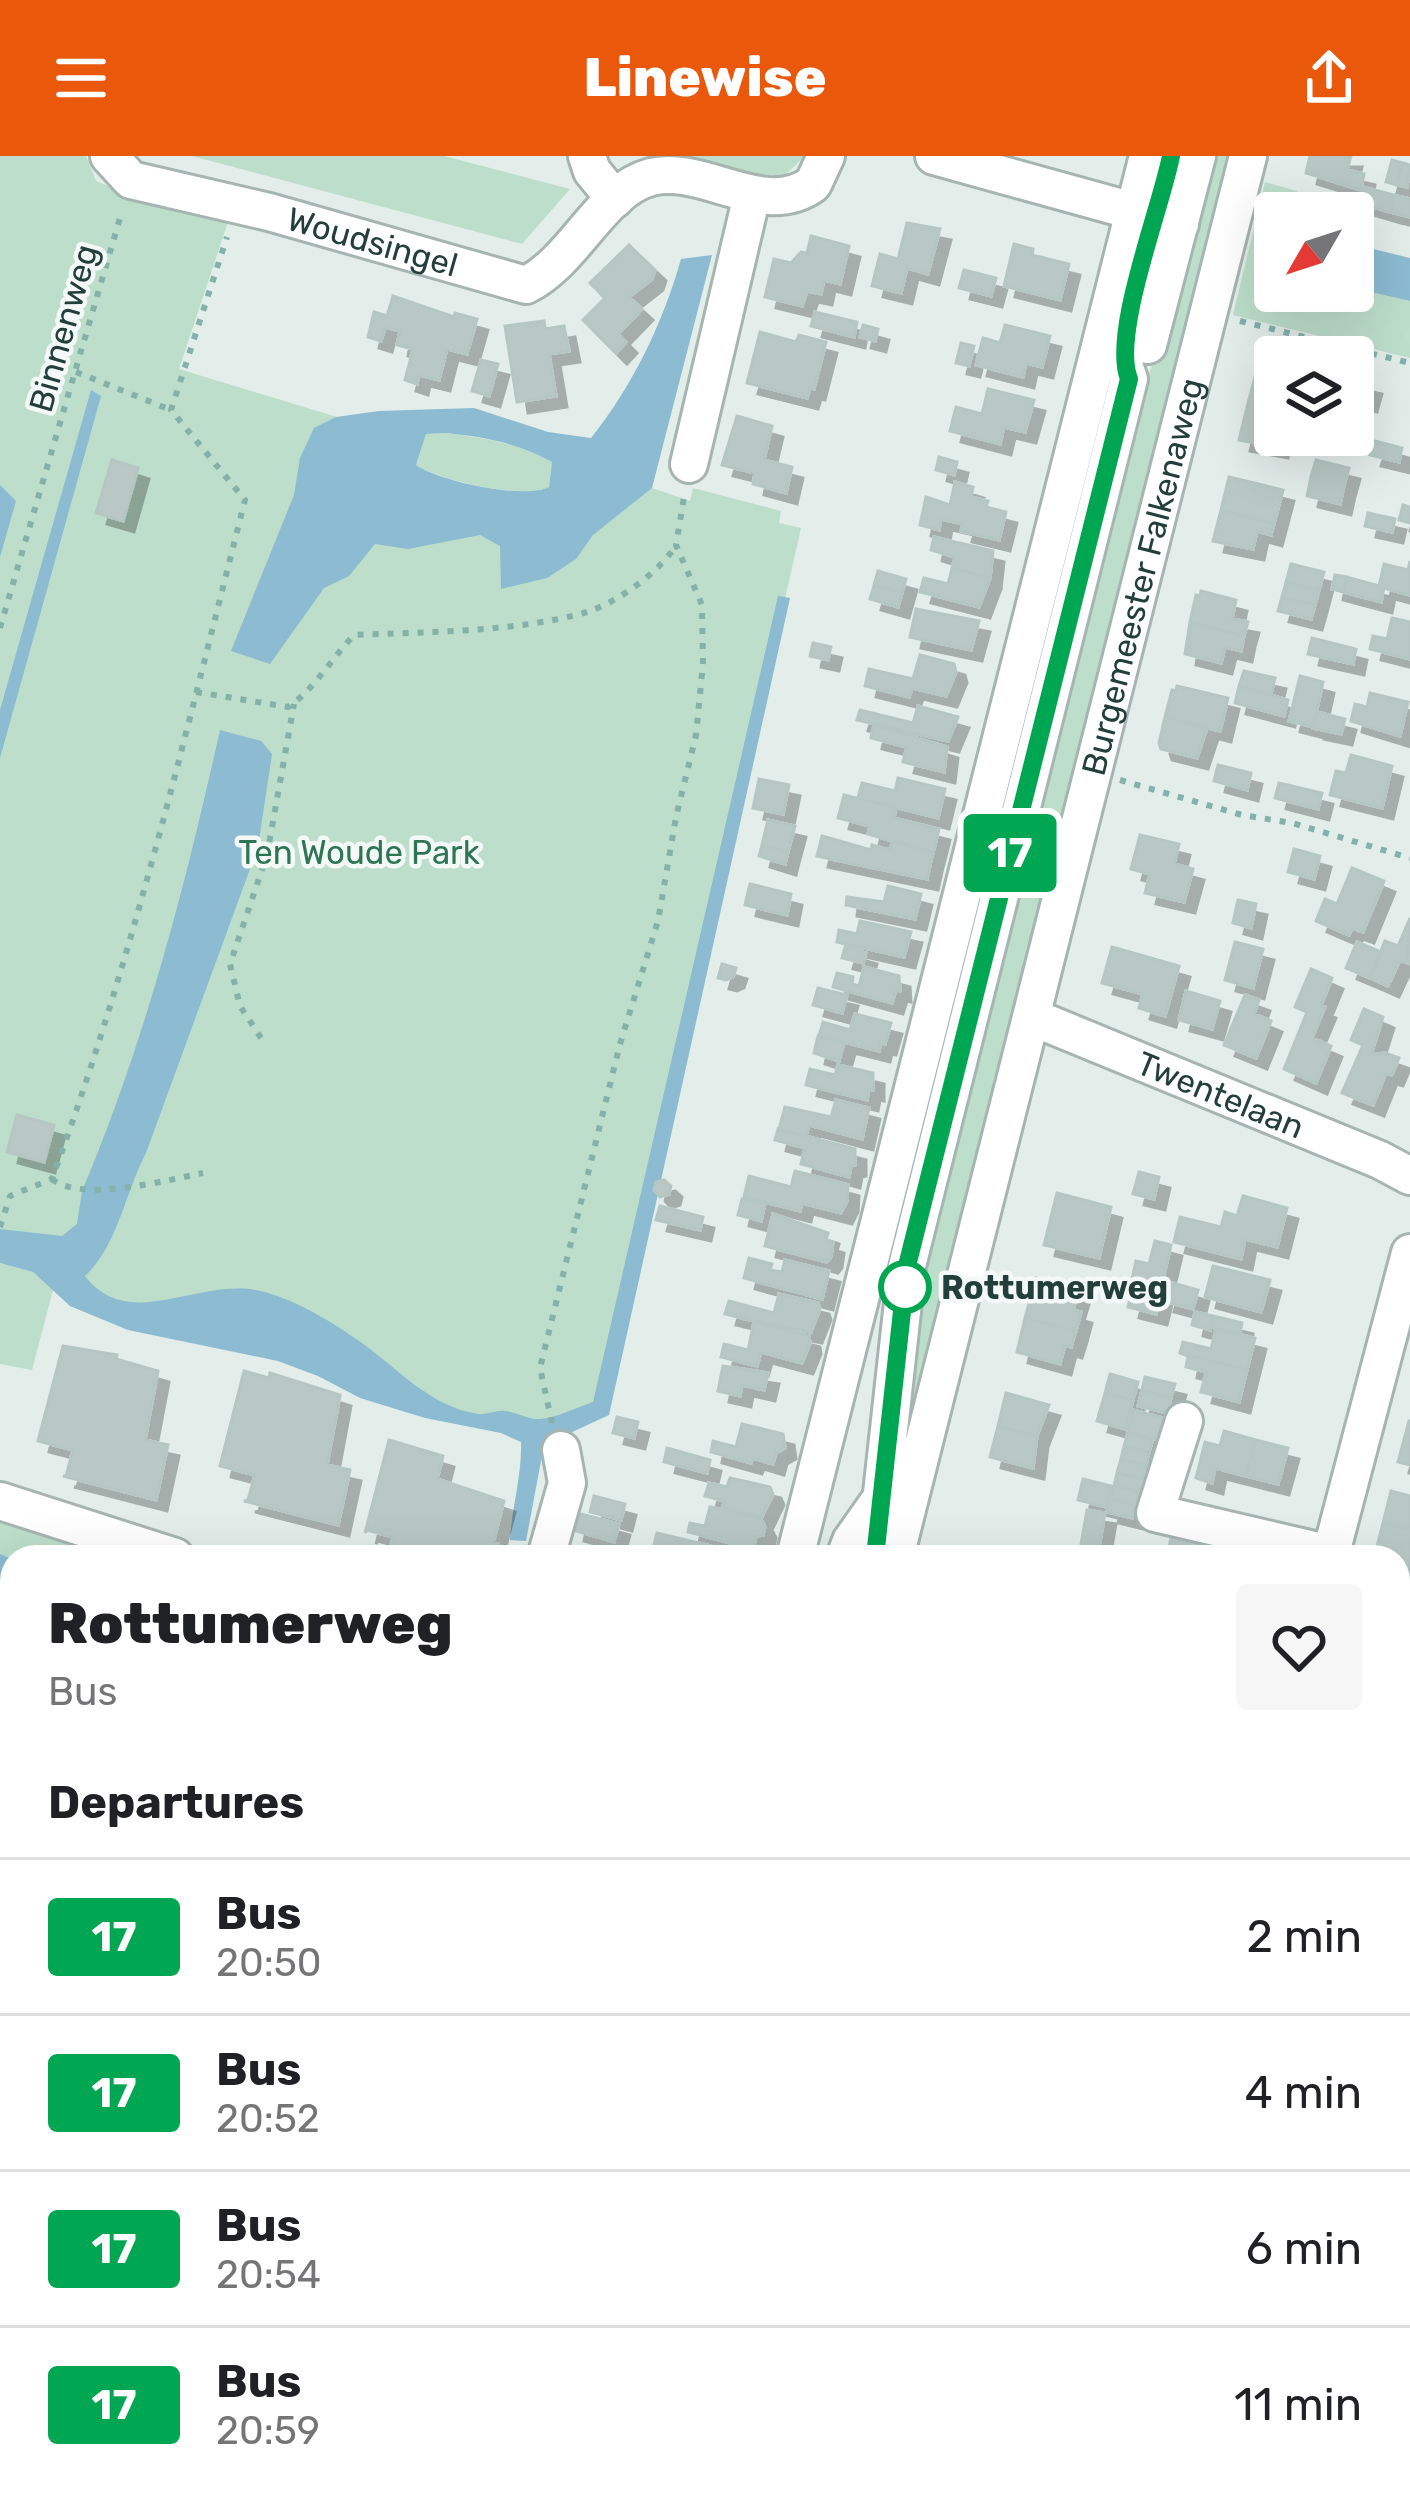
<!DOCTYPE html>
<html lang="en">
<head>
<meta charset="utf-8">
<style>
  body { margin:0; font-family:Rubik,sans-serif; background:#f6f6f6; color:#202124; height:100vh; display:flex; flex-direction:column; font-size:45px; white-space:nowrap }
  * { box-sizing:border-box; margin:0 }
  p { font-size:39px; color:#757577 }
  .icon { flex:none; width:66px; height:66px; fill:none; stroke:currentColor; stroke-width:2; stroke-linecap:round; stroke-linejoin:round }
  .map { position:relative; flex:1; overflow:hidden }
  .panel { position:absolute; left:0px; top:1389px; width:1410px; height:963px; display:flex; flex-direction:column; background:#fff; border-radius:36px 36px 0 0; box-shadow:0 12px 48px #0002 }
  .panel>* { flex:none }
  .badge { padding:0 24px; border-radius:9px; font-size:42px; line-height:78px }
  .needle { width:78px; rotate:231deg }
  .controls { position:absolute; left:1254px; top:36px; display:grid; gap:24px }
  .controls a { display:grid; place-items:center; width:120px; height:120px; border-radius:12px; background:#fff; box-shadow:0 12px 48px #0002; font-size:60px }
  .map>.badge { position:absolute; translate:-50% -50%; box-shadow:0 0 0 6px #fff }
  h2 { padding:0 48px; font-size:45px; line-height:108px }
  .round { display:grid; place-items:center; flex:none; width:126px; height:126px; border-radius:12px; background:#f6f6f6 }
  .headline { display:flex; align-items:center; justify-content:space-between; height:204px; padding:0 48px }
  h1 { font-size:57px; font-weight:800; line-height:90px }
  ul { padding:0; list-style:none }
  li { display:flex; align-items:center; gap:36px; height:156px; padding:0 48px; border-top:3px solid #e0e0e0 }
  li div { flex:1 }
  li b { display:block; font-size:45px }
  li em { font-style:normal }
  li .badge { min-width:132px; font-weight:700; text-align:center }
  header { display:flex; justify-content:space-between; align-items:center; height:156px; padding:0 48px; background:#ea580c; color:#fff; font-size:54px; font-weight:800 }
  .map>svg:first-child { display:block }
  .green { fill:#bddecb }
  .water { fill:#8cbbd2; fill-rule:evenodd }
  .building { fill:#b9c8c4; stroke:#b6c7c3; stroke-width:3; filter:url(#shadow) }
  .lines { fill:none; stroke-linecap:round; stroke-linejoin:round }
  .minor-casing { stroke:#a6b5b2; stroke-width:42 }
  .major-casing { stroke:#c1c9c8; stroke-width:42 }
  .path { stroke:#84b1aa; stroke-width:6; stroke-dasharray:6 9; stroke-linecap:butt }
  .minor { stroke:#fff; stroke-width:36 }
  .major { stroke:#68a29d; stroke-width:36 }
  .line-casing { stroke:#fff; stroke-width:27 }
  .line { stroke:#00a651; stroke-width:18 }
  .stop-dot { fill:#fff; stroke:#00a651; stroke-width:6 }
  .labels { text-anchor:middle; stroke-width:9; stroke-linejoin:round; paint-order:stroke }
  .street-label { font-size:33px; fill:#233f3c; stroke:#f4f9f8 }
  .park-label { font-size:33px; fill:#2d7655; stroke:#f4f9f8 }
  .stop-label { font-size:33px; font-weight:bold; fill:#233f3c; stroke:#f4f9f8; text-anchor:start }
</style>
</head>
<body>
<header><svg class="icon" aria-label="menu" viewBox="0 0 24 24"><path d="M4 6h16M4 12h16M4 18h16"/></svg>Linewise<svg class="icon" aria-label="share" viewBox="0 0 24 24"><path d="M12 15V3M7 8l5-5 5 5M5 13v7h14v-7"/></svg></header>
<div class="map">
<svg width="1410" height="2350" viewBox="0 0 1410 2350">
  <defs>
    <filter id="shadow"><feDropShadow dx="11" dy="11" stdDeviation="0" flood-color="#0004"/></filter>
  </defs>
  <rect width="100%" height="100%" fill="#e3edea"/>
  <path class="green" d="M0,0H86L96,25L137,42L228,66L179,213L373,272L385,335L543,365L652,332L690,345L693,332L781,355L779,367L801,372L602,1248L539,1275L439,1255L321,1185L98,1150L0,1093Z
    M192,0H444L570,33L522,88Z
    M686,0H805L781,23L773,24Z
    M1205,0H1246L903,1304L924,1116L959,962Z
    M1265,26L1297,35L1293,57H1275V135L1353,132L1410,145V202L1233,159Z
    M446,277C484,282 518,287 552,306L549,331C523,344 439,324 416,309L426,278Z
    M0,1107L33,1116L53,1134L32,1214L0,1208Z
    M0,1361L37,1376L107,1396L113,1401L12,1403L0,1398Z
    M1398,1603L1410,1605V1669L1398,1667Z
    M0,1624L12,1626V1718L0,1715Z
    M0,1907L12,1911V2340H47L44,2350H0Z
    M1410,2123V2350H1356L1358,2340H1398V2173Z"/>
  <path class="water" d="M1353,88L1410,102V145L1353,132Z
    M712,99L652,332L593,379L576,403L547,422L501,433L500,390L480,379L408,393L375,388L349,420L324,432L270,508L231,495L294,339L300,302L314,272L336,261L379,255L474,252L548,276L591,282C632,231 663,167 681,103ZM446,277C484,281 518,287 552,306L549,331C524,344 439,325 416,309L426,278Z
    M91,234L101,240L0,602V554Z
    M0,329L16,345L0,401Z
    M778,440L790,442L609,1259L544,1289L526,1385L510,1384C512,1350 522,1320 521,1286L501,1277L425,1262L360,1242L318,1220L278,1205L128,1174L70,1150L33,1116L0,1107V1073L62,1080L77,1068L82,1035C145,886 185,731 220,574L261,585L272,598L258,691L146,997C125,1037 118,1089 85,1120C131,1179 200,1118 265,1136C300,1146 332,1166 362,1187C398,1213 431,1251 478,1258C487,1259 496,1254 505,1255C517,1256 529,1264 540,1263C557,1262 577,1251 593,1246Z
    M0,1398L12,1403V1478L0,1473Z"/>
  <path class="building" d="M1310,0H1351L1347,14L1364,18L1361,34L1306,17Z
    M1392,4L1403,7L1397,29L1386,26Z
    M1403,7L1410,9L1407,31L1397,29Z
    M1363,31L1394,39L1390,56L1359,47Z
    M1394,39L1410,43V61L1390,56Z
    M907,67L940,73L928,118L907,112L901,137L872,130L880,98L898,103Z
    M811,80L849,90L840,128L824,124L821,138L807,135L802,150L765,141L774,103L791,107L801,96L807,97Z
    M1014,88L1033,93L1032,99L1069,108L1060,144L1004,130Z
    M629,89L655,114L652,123L629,141L642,153L618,178L626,186L616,197L583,164L605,142L590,127Z
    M964,114L996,122L991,140L959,132Z
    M393,140L454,161L455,157L477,163L467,198L447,193L439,224L419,219L417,228L405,224L413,193L397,189L400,175L385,171L381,185L368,181L374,156L387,160Z
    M815,156L857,166L854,181L811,170Z
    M544,165L545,173L564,170L569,195L549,198L556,240L517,246L505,170Z
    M863,169L878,173L875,185L860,181Z
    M1005,169L1050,180L1042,211L1026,207L1023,221L976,209L983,182L1000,187Z
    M760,176L796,186L799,179L826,186L814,233L810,232L807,242L747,227Z
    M961,187L974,190L969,210L956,207Z
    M481,204L498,208L489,240L472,235Z
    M1256,217L1275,222V258L1247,251Z
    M1353,223L1371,227L1366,245L1353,242Z
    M988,233L1034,244L1025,276L1004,271L1000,288L950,275L956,251L982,258Z
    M1247,251L1275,258V279H1280L1277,291L1239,284Z
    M737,260L772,270L764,304L792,311L786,337L753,328L755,317L722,309Z
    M1375,285L1402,292L1399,306L1370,299Z
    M939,301L957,306L954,319L936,314Z
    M112,304L138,312L123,365L96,357Z
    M1316,304L1349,312L1344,330L1311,321Z
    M1229,321L1283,334L1274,368L1221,354Z
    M1311,321L1344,330L1340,348L1307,340Z
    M955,326L973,331L971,341L988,345L986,351L1006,356L999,384L961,375L963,368L941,363L939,374L920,369L926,341L950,349Z
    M1403,349L1410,351V367L1399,364Z
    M1221,354L1274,368L1271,379L1257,375L1253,393L1213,385Z
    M1368,357L1395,363L1392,376L1365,370Z
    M934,381L993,395L990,422L952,412L955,401L931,394Z
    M1410,405V439L1384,432L1381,446L1343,436L1347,421L1379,430L1384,408L1408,414Z
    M1291,408L1324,416L1319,434L1286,426Z
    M952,412L990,422L979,451L920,436L924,422L948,428Z
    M878,415L906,423L902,437L874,429Z
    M1335,419L1347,421L1343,436L1332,433Z
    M1286,426L1319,434L1315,449L1282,441Z
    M874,429L902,437L898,451L870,443Z
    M1201,435L1236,444L1232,463L1248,466L1244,480L1190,466L1196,439L1200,440Z
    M1282,441L1315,449L1311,463L1278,455Z
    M916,453L979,465L971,494L910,481Z
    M1392,462L1410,466V503L1370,493L1373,480L1387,483Z
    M1190,466L1244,480L1241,495L1225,491L1221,507L1185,498Z
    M1312,482L1356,493L1353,508L1308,498Z
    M813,487L831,491L828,504L810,500Z
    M920,499L954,508L956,516L946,540L912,532L909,541L865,530L869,513L913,523Z
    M1244,515L1275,522L1271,538L1239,530Z
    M1300,520L1323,526L1313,571L1289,565Z
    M1177,530L1228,542L1220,575L1165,561L1172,534L1176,535Z
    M1239,530L1288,544L1284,560L1235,547Z
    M1370,537L1408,546L1400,580L1351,565L1355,548L1367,551Z
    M918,550L958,561L948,585L857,564L860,554L913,567Z
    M1317,556L1345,563L1341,578L1313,572Z
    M1165,561L1207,572L1197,602L1161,593L1159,587Z
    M874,569L947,591L944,616L903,606L907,591L871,582Z
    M1351,599L1392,610L1382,652L1330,639L1336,615L1346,617Z
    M1218,609L1251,617L1247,634L1214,625Z
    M898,622L945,633L938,662L858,642L862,627L895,635Z
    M759,623L789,629L783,658L753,652Z
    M1279,627L1322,637L1318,653L1275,642Z
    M844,639L896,652L894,662L939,673L933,697L868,678L870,670L838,662Z
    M768,664L795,670L788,696L762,689Z
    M1140,679L1179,688L1174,708L1193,713L1184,746L1145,737L1150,718L1131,713Z
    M822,680L871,694L872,689L889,694L894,685L933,696L927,723L817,700Z
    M762,689L788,696L785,708L759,700Z
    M1294,693L1320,700L1314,723L1288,716Z
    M1352,712L1384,725L1363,776L1352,772L1349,779L1316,765L1325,743L1337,748Z
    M750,728L791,738L787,759L745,749Z
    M888,730L921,738L915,763L846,749L847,741L884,746Z
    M1238,744L1256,748L1251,772L1233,767Z
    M1410,762L1408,807L1400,804L1388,830L1370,822L1385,785L1398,790Z
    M860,765L911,776L904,801L837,786L839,774L857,778Z
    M1235,786L1263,793L1253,832L1225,824Z
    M1357,786L1381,796L1370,822L1346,812Z
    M845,791L866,797L863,807L842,802Z
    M1112,791L1179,810L1165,860L1139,852L1143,838L1102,827Z
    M722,808L736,812L733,821L726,824L718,822Z
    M864,811L899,820L900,835L896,834L892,847L833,831L837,817L853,821L852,828L859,830Z
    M1311,813L1332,822L1321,849L1325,851L1312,882L1331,890L1316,927L1284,913L1307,856L1295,851Z
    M818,832L847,839L842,857L813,849Z
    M1186,835L1220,845L1212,873L1179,864Z
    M1245,839L1259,844L1254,858L1271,865L1256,902L1224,889Z
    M1364,853L1383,861L1371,899L1385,897L1399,902L1392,919L1386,917L1373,949L1342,937L1363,889L1351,884Z
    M855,858L891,867L885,888L881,887L879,895L819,880L823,866L850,874Z
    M818,880L844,887L839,905L814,897Z
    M838,909L873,917V934L869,933L867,944L806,929L810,913L835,919Z
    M836,944L869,952L862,983L809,969L806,980L779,973L785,951L831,961Z
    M17,959L54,969L44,1006L7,996Z
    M778,973L855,993V1009L851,1010L849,1021L801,1008L805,992L775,984Z
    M795,1015L848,1029L847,1045L841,1057L802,1047L800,1055L744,1041L749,1020L791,1031Z
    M1139,1016L1159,1021L1154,1043L1133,1038Z
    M664,1024L671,1030L669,1038L660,1041L654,1034L656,1026Z
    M1057,1037L1111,1051L1099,1102L1044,1089Z
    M1243,1040L1287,1052L1277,1091L1245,1083L1241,1103L1174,1086L1180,1061L1221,1071L1225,1056L1237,1060Z
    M742,1043L765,1048L761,1065L738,1059Z
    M660,1050L703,1061L700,1074L656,1064Z
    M773,1058L828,1077L826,1084L833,1086L831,1101L827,1106L765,1090Z
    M1155,1085L1171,1089L1160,1136L1131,1128L1136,1105L1149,1108Z
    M749,1102L772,1108L770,1114L782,1116L785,1104L829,1115L822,1143L744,1122Z
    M1213,1110L1270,1124L1261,1156L1205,1141Z
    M1036,1122L1079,1134L1073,1154L1081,1156L1076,1175L1025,1162Z
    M1169,1126L1198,1134L1193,1153L1163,1145Z
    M1133,1131L1161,1138L1156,1158L1128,1151Z
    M779,1138L818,1147L820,1153L811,1176L745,1163L748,1150L774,1157Z
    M729,1145L748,1150L745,1163L725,1158Z
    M1195,1156L1213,1160L1210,1174L1192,1169Z
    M1213,1160L1242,1167L1240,1178L1211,1171Z
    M1025,1162L1076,1175L1071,1191L1065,1189L1060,1208L1017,1196Z
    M754,1166L809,1180L810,1187L802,1207L761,1196L757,1210L721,1201L724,1188L748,1194Z
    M1216,1173L1255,1182L1247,1214L1180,1197L1183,1186L1211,1193Z
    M63,1190L117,1199L116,1203L158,1215L145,1284L168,1289L156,1344L63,1320H66L73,1294L38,1285Z
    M1180,1197L1247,1214L1239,1246L1201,1236L1206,1216L1186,1211L1188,1200Z
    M723,1210L768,1217L764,1234L742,1229L740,1240L718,1235Z
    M244,1215L269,1222L270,1217L340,1239L327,1309L350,1314L338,1369L244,1345L248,1344L255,1319L220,1310Z
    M1110,1218L1138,1226L1133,1244L1105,1237Z
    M1145,1221L1175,1228L1171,1242L1142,1234Z
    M1142,1234L1171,1242L1167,1257L1138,1250Z
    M1006,1237L1049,1249L1037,1280L998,1270Z
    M1105,1237L1133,1244L1125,1273L1097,1265Z
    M1133,1254L1163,1262L1158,1284L1128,1276Z
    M617,1261L638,1266L634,1282L613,1277Z
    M1409,1265H1410V1309L1398,1306Z
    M742,1268L783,1278L785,1292L776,1297L773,1308L753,1302L751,1307L711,1296L713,1285L736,1291Z
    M998,1270L1037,1280L1033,1312L990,1301Z
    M1224,1275L1256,1284L1246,1320L1215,1312L1212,1327L1196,1322L1205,1286L1220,1290Z
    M1128,1277L1153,1283L1149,1296L1124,1290Z
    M389,1284L443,1300L437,1323L504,1345L493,1387L498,1388L494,1401H388L393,1381L367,1374L365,1377Z
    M1256,1284L1288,1292L1278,1328L1246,1320Z
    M1124,1290L1149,1296L1146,1309L1121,1303Z
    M667,1292L710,1304L707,1317L664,1306Z
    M1121,1303L1146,1309L1142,1323L1117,1317Z
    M1117,1317L1142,1323L1139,1336L1114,1330Z
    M730,1322L770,1331L773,1338L762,1361L723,1351L724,1345L705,1340L709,1327L727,1331Z
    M1083,1323L1111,1330L1106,1351L1078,1344Z
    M1114,1330L1139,1336L1135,1349L1110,1343Z
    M1391,1335L1410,1340V1373L1383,1367Z
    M594,1340L625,1348L621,1364L590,1356Z
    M1110,1343L1135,1349L1132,1362L1107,1356Z
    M710,1351L761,1363L765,1371L763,1379L756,1381L753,1393L688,1376L690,1367L705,1370Z
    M1087,1354L1105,1357L1098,1397L1080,1394Z
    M577,1357L619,1368L614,1386L573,1374Z
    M1383,1367L1410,1373V1424L1398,1421V1401L1375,1398Z
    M1173,1372L1202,1378L1197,1398L1185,1395L1183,1401H1167Z
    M657,1377L752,1400L651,1401Z
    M1398,1445L1408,1448L1399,1484L1410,1487V1529L1401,1527L1403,1521L1398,1520Z
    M0,1852L12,1855V1910L0,1907Z
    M80,2340H103L111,2342L109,2350H81Z
    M126,2340H164L161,2350H123Z
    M297,2340H322L340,2345L338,2350H294Z
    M406,2340H435L432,2350H404Z
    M684,2340H743L766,2346L764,2350H729Z
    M855,2340H884L882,2350H852Z
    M920,2340L970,2342L995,2340L993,2350H933L918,2346Z
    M1163,2340H1176L1191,2344L1189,2350H1161Z
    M1256,2340H1285L1283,2350H1254Z"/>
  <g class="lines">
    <defs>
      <g id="minor">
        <path id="s1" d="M109,0L131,24L269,56L526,129C575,105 601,34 651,21C704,8 764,64 813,28L826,0"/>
        <path d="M587,0L592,15L615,43"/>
        <path d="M934,0L1180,68"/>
        <path d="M1148,189L1197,0"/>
        <path d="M689,308L752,39"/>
        <path id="s2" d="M1032,861L1380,1004L1410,1020"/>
        <path d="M1184,1265L1155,1357L1331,1398"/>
        <path d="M0,1345L175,1401"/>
        <path d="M546,1401L567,1327L561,1294"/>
        <path d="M795,1401L1148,0"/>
        <path d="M845,1401L851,1385L880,1344"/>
        <path d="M875,1401L907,1110L1129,223L1124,209L1135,143"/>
        <path id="s3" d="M895,1401L1248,0"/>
        <path d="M1330,1401L1410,1097"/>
        <path d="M1398,1582L1410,1584"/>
        <path d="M0,1743L12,1745"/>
        <path d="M0,1819L12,1823"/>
        <path d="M1398,1836H1410"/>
        <path d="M1398,2104L1410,2054"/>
        <path d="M242,2350L245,2340"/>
        <path d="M556,2350L558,2340"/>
        <path d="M591,2350L593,2340"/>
        <path d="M628,2350L630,2340"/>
        <path d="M1035,2350L1038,2340"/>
        <path d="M1340,2350L1342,2340"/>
      </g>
      <path id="major" d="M0,1531L12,1534
        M0,1562L12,1565
        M1398,1743L1410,1745
        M1398,1769L1410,1770"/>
    </defs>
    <use href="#minor" class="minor-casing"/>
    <use href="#major" class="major-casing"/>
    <path class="path" d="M1240,165L1410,207
      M76,216L171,254
      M0,472L122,55
      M196,536L288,551C312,536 332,502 354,479C425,476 519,476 587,456C618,446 660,416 676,389
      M1120,624L1242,659L1292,667L1410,702
      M261,882L240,850L230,808L267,699L294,548
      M52,1023C81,1047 167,1024 203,1017
      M0,1071L10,1040L52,1023C133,803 187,572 245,344L171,254L227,81
      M552,1267L540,1212L620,888L658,765L676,661L696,579L703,507L702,449L676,389L684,341
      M0,1619L12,1621
      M0,2228L12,2232
      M47,2350L50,2340"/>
    <use href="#minor" class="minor"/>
    <use href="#major" class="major"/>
  </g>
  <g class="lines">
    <defs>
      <path id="line" d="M875,1401L907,1110L1129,223C1111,178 1161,52 1171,0"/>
    </defs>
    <use href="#line" class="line-casing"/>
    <use href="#line" class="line"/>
  </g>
  <circle class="stop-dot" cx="905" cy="1131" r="24"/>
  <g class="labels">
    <g class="street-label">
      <text dy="12" stroke="none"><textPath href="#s1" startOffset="282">Woudsingel</textPath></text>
      <text transform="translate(63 172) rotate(-74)" y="12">Binnenweg</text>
      <text dy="12" stroke="none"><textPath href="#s3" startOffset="1011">Burgemeester Falkenaweg</textPath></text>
      <text dy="12" stroke="none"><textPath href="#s2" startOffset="204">Twentelaan</textPath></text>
    </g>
    <g class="park-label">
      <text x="359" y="708">Ten Woude Park</text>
    </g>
    <g class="stop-label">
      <text x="941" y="1143">Rottumerweg</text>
    </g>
  </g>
</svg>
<div class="controls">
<a><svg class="needle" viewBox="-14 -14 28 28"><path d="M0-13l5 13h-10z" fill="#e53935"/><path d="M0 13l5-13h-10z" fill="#757577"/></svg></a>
<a><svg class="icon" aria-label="layers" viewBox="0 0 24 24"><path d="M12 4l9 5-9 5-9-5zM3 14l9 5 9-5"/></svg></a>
</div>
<b class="badge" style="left:1010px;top:697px;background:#00a651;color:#fff">17</b>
<section class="panel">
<div class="headline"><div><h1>Rottumerweg</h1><p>Bus</p></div><a class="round"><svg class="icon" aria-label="heart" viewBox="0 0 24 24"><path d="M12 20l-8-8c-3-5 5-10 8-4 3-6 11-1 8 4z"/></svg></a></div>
<h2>Departures</h2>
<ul>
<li><span class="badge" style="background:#00a651;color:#fff">17</span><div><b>Bus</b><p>20:50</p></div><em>2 min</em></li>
<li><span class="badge" style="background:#00a651;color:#fff">17</span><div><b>Bus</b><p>20:52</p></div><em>4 min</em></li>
<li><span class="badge" style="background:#00a651;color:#fff">17</span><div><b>Bus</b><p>20:54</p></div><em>6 min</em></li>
<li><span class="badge" style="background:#00a651;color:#fff">17</span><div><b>Bus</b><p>20:59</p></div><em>11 min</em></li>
</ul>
</section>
</div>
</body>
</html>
